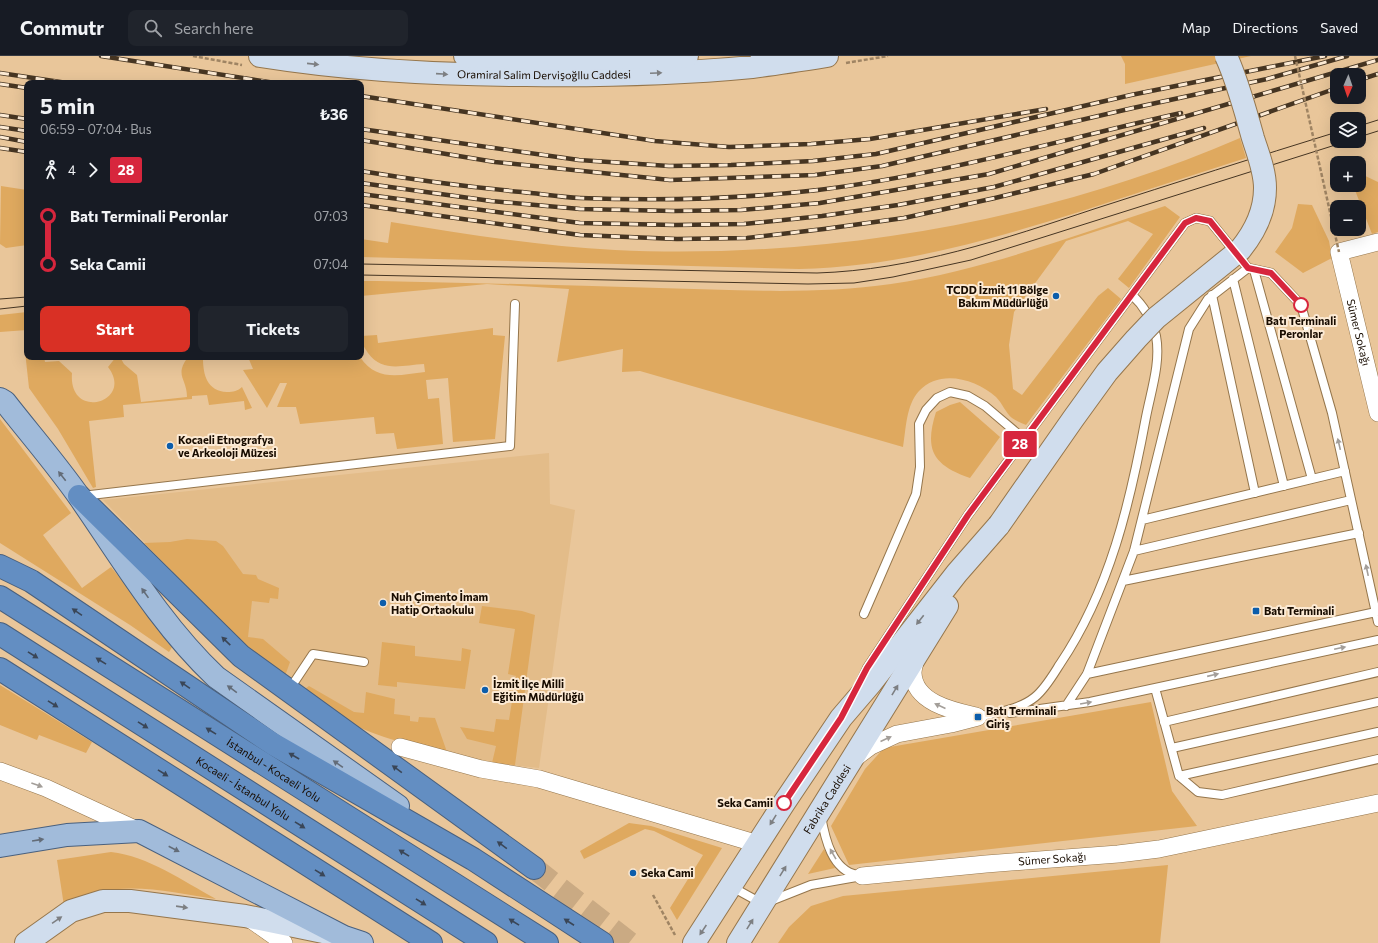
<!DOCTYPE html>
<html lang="en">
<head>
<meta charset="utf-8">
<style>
  body { margin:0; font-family:Commissioner,sans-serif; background:#20242c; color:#f1f3f6; height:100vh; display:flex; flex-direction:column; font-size:15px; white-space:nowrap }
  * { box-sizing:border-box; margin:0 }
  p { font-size:13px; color:#9ea1a6 }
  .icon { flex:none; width:22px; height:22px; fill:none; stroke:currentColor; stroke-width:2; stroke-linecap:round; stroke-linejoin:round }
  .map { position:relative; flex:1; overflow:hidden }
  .details { position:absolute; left:24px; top:24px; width:340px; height:280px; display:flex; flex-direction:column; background:#171b24; border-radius:8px; box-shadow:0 4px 16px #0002 }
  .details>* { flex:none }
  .badge { padding:0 8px; border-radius:3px; font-size:14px; line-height:26px }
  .needle { width:26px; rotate:182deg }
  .fabs { position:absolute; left:1330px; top:12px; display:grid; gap:8px }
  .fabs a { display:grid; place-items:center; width:36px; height:36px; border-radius:8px; background:#171b24; box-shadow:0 4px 16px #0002; font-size:20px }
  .map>.badge { position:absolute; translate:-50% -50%; box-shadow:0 0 0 2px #fff }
  .legs { display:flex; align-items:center; gap:6px; height:44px; padding:0 16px; font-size:13px }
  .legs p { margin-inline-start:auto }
  .summary { display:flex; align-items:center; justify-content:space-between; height:68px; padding:0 16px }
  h1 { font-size:22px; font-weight:700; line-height:30px }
  .action { display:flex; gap:8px; margin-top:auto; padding:8px 16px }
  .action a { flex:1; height:46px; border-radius:8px; background:#d93025; color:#fff; font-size:16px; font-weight:700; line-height:46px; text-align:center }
  .action a+a { background:#20242c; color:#f1f3f6 }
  ul { padding:0 16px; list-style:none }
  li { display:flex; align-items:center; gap:14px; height:48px; font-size:15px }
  li i { display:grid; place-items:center; width:6px; height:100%; margin:0 5px; background:currentColor }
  li i::after { content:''; width:10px; height:10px; margin:-5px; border:3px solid; border-radius:50%; background:#171b24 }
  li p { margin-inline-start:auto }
  li:first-child i { background:linear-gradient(#0000 50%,currentColor 0) }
  li:last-child i { background:linear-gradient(currentColor 50%,#0000 0) }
  header { display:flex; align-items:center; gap:24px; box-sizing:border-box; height:56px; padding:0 20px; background:#171b24; border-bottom:1px solid #363941 }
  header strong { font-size:19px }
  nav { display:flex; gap:22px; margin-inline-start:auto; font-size:14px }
  .search { width:280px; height:36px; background:#20242c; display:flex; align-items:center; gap:10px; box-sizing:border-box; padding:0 14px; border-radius:8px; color:#9ea1a6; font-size:15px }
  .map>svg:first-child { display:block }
  .built { fill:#e3bc89 }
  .green { fill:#dfa95f }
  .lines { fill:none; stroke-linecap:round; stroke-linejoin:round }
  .highway-tunnel { stroke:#caaa83; stroke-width:22; stroke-dasharray:22 11; stroke-linecap:butt }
  .lane-casing { stroke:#95764c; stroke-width:10 }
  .street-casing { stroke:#95764c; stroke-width:18 }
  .secondary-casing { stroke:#95764c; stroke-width:24 }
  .primary-casing { stroke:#49607e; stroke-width:24 }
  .highway-casing { stroke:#49607e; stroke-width:24 }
  .path { stroke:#9f8463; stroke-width:2.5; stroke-dasharray:4 2; stroke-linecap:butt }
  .lane { stroke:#fff; stroke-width:8 }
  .street { stroke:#fff; stroke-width:17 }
  .secondary { stroke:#d0dded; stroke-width:22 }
  .primary { stroke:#a1bbda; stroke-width:22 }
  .highway { stroke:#638ec2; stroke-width:22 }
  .tram { stroke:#463522; stroke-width:1 }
  .rail-casing { stroke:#463522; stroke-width:4.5 }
  .rail { stroke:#fcead4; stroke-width:3; stroke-dasharray:9; stroke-linecap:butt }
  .secondary-bridge-casing { stroke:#95764c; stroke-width:24; stroke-linecap:butt }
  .path-bridge { stroke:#9f8463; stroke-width:2.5; stroke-dasharray:4 2; stroke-linecap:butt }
  .secondary-bridge { stroke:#d0dded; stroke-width:22 }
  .oneway { fill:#7d7f82 }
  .oneway2 { fill:#a39e99 }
  .oneway3 { fill:#636c78 }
  .oneway4 { fill:#3a4657 }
  .line-1-casing { stroke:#fff; stroke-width:9 }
  .line-1 { stroke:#d7263d; stroke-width:6 }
  .poi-dot { fill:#0c5dab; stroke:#fcead4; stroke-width:1.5 }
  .stop-1-dot { fill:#fff; stroke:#d7263d; stroke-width:2 }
  .labels { text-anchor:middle; stroke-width:4; stroke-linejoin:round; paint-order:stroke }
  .street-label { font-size:11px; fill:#180c00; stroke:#fcead4 }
  .poi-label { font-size:11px; font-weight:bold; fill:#180c00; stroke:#fcead4; text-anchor:start }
  .stop-label { font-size:11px; font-weight:bold; fill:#180c00; stroke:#fcead4 }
</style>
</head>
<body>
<header>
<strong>Commutr</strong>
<div class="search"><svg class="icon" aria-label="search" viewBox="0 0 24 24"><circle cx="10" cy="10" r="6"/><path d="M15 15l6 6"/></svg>Search here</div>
<nav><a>Map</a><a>Directions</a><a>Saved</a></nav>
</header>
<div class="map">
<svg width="1378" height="887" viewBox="0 0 1378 887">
  <rect width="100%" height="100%" fill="#e9c69a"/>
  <path class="built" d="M549,397L550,448L575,454L539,712L492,707L418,690L361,672L250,594L103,444Z"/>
  <path class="green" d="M1121,0H1251L1125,28V8Z
    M1240,82L1246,102C1190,120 1134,138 1079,156C986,185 897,211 799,213L361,201V183L388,187L391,166C465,178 540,190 615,194C825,204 1048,165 1240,82Z
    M1359,117L1378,126V176L1372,178L1353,129H1359Z
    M1,130L27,134V189L6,192L0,188Z
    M1298,148L1312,149L1329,185L1332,202L1303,217L1275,196L1292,172Z
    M1165,150L1180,161L1129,232L1118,223L1153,178L1128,165L1066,185L1014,256L1009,289L1013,333L1022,339L1098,240L1108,232L1121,243L1026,369C1022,367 1016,365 1012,362C1006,357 1002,347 996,341C975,322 939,313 919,335C906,349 906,373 903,391L640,315L622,316L623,293L557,306L569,233L487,228L361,240V225H378C472,227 566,229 659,232C736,234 815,239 891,228C985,214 1075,179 1165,150Z
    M27,256V274L0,276V259Z
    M493,272V279L505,280L495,383L453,386L448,322L426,324L428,343L439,342L443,388L397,393L394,377L376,378L374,361L300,368L296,351H277L287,327H280L267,352L243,314L253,313L248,301H360C377,326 399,319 425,316L424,308C402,309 383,317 368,297C364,291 361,287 361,280L377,279L378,287Z
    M27,283V301H44L45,306L59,305L72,317C68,366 135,346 108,311L116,301H120L124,308L137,319L141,346L187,341C187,322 174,320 188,301H201L203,302C203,319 207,335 227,336C233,336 238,335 242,331L252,352L245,354L244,345L209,349L207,339L192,340V343L123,349L124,361L89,365L96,431L93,432L58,373L29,332L24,286Z
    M960,346L1000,381L970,422C933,409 924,394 936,356L950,349Z
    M0,363L71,457L43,479L82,532L111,511L174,588L169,596L130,569L0,487Z
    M187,483L216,485L223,490L243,518L256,519L258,523L279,532L278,543L270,542L269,547L252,545L248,581L263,583L290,606L285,620L250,594L144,487L170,486Z
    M482,550L522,555L535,559L515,709L492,707L496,690L467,683L460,671L494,676L496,663L509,664L516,620L508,618L515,573L479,567Z
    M382,586L415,590V600L461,605L462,592L471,594L465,633L397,626V631L378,629Z
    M0,629L92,686L86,697L39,679L37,684L0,669Z
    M309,630L354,656L364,657L366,636L395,643L394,658L410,660V665L418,666L419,661L435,662L447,696C410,689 370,680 337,660C325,653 313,643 302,635Z
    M1151,646L1172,735L1197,770L849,809L831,770L865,713L884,692Z
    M629,767L651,770L722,792L677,864L670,852L703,799L654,775L645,773L584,803L580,795Z
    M824,793L835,812L808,818Z
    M111,796C148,800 183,825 216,843C180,838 140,828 105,835C91,838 77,845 64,850L57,804Z
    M1168,809L1160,887H778L789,871L811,850L843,840Z"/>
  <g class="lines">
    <path class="highway-tunnel" d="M534,812L630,887"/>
    <defs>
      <path id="lane" d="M1254,214L1312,423
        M1233,223L1284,430
        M1212,239L1255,437
        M82,440L510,390L515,248
        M1142,464L1345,415
        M1134,495L1351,444
        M1123,525L1359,477
        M864,558L916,438L920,411L919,368L926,354L937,342L950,336L968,340L985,350L1024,383
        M1087,618L1376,556
        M860,627L867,612L968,459L1185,167L1196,162L1210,165L1248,212L1271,217L1301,249L1332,357L1378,566
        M1155,632L1179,720L1198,736L1222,739L1378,703
        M289,634L313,598L364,606
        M1066,650L1087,618L1134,495L1189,273L1208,243L1248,212
        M1010,657L1090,646L1378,584
        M978,661C997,656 1019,654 1035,641C1045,633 1053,619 1060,608C1110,534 1130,447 1146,361C1151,335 1161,306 1156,280C1152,264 1143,249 1132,239
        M1164,666L1378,616
        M1172,692L1378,646
        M1179,720L1378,676
        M821,760C825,783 832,814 857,819
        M732,831L763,848L811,829L862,820"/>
      <g id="street">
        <path id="s1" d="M1378,186L1339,196L1378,357"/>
        <path d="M916,602C915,607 913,612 913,617C914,647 954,655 976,660"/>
        <path d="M400,691L481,713L539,723L758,788"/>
        <path d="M855,702L871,690L897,678L951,668L978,661"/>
        <path d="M0,715L46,732L139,775"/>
        <path id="s2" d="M862,820L986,808L1118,798L1159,793L1378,747"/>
        <path d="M250,863L284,887"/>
      </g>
      <g id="secondary">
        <path id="s3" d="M260,0C348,14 437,19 526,19C601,20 677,18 752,11C777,8 802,4 827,0"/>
        <path d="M465,0L581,3L687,0"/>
        <path d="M26,887L71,855L103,845H130L245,860L328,877"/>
        <path d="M694,887L784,747L841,662L871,627L957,517L999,469"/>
        <path id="s4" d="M738,887L947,550"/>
      </g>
      <path id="primary" d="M0,343L5,346C30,378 57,409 80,442C123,504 161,569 216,621L398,750
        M0,790L67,779L139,775L344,881L362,887"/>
      <g id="highway">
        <path d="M79,440L241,600L534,812"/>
        <path d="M0,510L31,525L273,688L473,803L602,887"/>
        <path id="s5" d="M0,541L547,887"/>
        <path id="s6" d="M0,578L486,887"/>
        <path d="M0,613L431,887"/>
      </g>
    </defs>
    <use href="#lane" class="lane-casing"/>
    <use href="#street" class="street-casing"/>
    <use href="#secondary" class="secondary-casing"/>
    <use href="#primary" class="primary-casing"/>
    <use href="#highway" class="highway-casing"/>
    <path class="path" d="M193,0L242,9
      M846,7L888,0
      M653,839L675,879"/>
    <use href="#lane" class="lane"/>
    <use href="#street" class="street"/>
    <use href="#secondary" class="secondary"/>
    <use href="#primary" class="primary"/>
    <use href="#highway" class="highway"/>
    <path class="tram" d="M1359,70L1378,64
      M1359,81L1378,75
      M361,208L817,217C913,214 1004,183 1094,153C1175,127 1256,101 1337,76
      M361,219L808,228L854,227L893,221L971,204L1348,85
      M0,243L27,241
      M0,253L27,250"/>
    <defs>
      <path id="rail" d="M101,0L275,27
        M0,17L67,27
        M1359,24L1378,18
        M0,28L27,32
        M361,40L655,85L729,91L811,88L870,83L1046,53
        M0,59L27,63
        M0,71L27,75
        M361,73L579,104L669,110L731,109L813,105L876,98L1131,39L1325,0
        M0,81L27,86
        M361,84L495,106L670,124L815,119L882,110L1133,52L1267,23L1347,0
        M0,92L27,96
        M361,115C415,124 468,131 522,136C542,138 561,141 580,142C659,145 740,143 818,134C941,119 1060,84 1181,57
        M361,127L491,145L580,153L674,155L741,154L820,147L989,118L1378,4
        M361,138L580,167L675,169L744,168L822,160L898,149L994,131L1204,72
        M361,149L580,179L677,183L747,182L824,173L904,162L995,142L1094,118L1337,32"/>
    </defs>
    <use href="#rail" class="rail-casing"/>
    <use href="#rail" class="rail"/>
    <defs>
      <path id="secondary-bridge" d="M999,469L1073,363L1107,316L1136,283L1156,262L1240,194C1254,177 1265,155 1265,132C1265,115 1258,98 1253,82C1245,54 1238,26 1226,0"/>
    </defs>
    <use href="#secondary-bridge" class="secondary-bridge-casing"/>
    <path class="path-bridge" d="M1295,0L1339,196"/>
    <use href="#secondary-bridge" class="secondary-bridge"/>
  </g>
  <defs><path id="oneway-solid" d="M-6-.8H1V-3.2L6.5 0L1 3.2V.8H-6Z"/></defs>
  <g class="oneway">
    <use href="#oneway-solid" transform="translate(313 8) rotate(6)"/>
    <use href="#oneway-solid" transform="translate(656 17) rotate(-3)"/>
    <use href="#oneway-solid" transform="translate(442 18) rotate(4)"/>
    <use href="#oneway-solid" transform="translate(920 564) rotate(128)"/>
    <use href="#oneway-solid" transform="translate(895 634) rotate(-59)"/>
    <use href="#oneway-solid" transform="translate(773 764) rotate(122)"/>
    <use href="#oneway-solid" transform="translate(783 815) rotate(-58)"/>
    <use href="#oneway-solid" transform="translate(182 851) rotate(8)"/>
    <use href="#oneway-solid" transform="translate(57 864) rotate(-34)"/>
    <use href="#oneway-solid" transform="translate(750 868) rotate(-58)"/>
    <use href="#oneway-solid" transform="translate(703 874) rotate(124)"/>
  </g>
  <g class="oneway2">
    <use href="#oneway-solid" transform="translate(1339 388) rotate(-103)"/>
    <use href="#oneway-solid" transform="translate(1367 514) rotate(-102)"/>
    <use href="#oneway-solid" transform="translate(1340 592) rotate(-12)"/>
    <use href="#oneway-solid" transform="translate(1213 619) rotate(-13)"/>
    <use href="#oneway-solid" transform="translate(1086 647) rotate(-10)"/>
    <use href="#oneway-solid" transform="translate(940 650) rotate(-156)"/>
    <use href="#oneway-solid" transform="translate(886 683) rotate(-24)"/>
    <use href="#oneway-solid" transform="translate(37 729) rotate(20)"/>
    <use href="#oneway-solid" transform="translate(833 798) rotate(-120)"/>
  </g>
  <g class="oneway3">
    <use href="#oneway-solid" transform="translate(62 420) rotate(-128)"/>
    <use href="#oneway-solid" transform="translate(145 537) rotate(-125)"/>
    <use href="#oneway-solid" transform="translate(232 633) rotate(-144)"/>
    <use href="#oneway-solid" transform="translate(338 708) rotate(-145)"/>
    <use href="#oneway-solid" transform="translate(38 784) rotate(-9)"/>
    <use href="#oneway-solid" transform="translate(174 793) rotate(27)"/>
  </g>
  <g class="oneway4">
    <use href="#oneway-solid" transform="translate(77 556) rotate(-146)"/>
    <use href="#oneway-solid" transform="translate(226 585) rotate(-136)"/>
    <use href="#oneway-solid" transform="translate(33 599) rotate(32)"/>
    <use href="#oneway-solid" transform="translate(101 605) rotate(-148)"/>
    <use href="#oneway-solid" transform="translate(185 629) rotate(-146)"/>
    <use href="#oneway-solid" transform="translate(53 648) rotate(32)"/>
    <use href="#oneway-solid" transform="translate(143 669) rotate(32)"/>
    <use href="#oneway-solid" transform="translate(211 675) rotate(-148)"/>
    <use href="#oneway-solid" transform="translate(294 700) rotate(-150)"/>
    <use href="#oneway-solid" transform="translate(397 713) rotate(-144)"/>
    <use href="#oneway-solid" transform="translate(163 717) rotate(32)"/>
    <use href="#oneway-solid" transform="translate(300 769) rotate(32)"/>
    <use href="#oneway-solid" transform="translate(502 789) rotate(-144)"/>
    <use href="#oneway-solid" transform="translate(404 797) rotate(-148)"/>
    <use href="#oneway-solid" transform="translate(320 817) rotate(32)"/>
    <use href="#oneway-solid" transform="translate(421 846) rotate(32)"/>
    <use href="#oneway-solid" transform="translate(514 866) rotate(-148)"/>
    <use href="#oneway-solid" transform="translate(569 866) rotate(-147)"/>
  </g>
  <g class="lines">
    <defs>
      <path id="line-1" d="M784,747L841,662L867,612L968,459L1185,167L1196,162L1210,165L1248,212L1271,217L1301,249"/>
    </defs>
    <use href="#line-1" class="line-1-casing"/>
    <use href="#line-1" class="line-1"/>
  </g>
  <g class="poi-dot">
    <circle cx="1056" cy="240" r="4"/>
    <circle cx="170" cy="390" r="4"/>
    <circle cx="383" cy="547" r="4"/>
    <rect x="1252" y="551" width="8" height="8" rx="2"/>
    <circle cx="485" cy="634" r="4"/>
    <rect x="974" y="657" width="8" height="8" rx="2"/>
    <circle cx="633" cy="817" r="4"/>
  </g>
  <g class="stop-1-dot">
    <circle cx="1301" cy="249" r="7"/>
    <circle cx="784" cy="747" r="7"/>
  </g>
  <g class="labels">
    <g class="street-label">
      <text dy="4" stroke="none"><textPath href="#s3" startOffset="285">Oramiral Salim Dervişoğllu Caddesi</textPath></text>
      <text dy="4" stroke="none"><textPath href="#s1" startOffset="123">Sümer Sokağı</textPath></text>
      <text dy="4" stroke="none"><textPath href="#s5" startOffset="324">İstanbul - Kocaeli Yolu</textPath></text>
      <text dy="4" stroke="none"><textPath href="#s6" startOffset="288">Kocaeli - İstanbul Yolu</textPath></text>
      <text dy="4" stroke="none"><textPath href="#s4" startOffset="169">Fabrika Caddesi</textPath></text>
      <text dy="4" stroke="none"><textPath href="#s2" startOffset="191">Sümer Sokağı</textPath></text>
    </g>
    <g class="poi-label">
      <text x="1048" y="238" text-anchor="end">TCDD İzmit 11 Bölge<tspan x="1048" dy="13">Bakım Müdürlüğü</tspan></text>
      <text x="178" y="388">Kocaeli Etnografya<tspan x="178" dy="13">ve Arkeoloji Müzesi</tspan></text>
      <text x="391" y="545">Nuh Çimento İmam<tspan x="391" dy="13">Hatip Ortaokulu</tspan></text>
      <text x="1264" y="559">Batı Terminali</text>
      <text x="493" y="632">İzmit İlçe Milli<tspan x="493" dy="13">Eğitim Müdürlüğü</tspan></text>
      <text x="986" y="659">Batı Terminali<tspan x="986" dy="13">Giriş</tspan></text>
      <text x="641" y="821">Seka Cami</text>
    </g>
    <g class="stop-label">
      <text x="1301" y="269">Batı Terminali<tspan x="1301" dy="13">Peronlar</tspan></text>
      <text x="773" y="751" text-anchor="end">Seka Camii</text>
    </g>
  </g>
</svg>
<div class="fabs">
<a><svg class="needle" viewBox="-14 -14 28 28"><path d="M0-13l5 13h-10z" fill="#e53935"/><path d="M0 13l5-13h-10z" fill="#9ea1a6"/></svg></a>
<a><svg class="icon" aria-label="layers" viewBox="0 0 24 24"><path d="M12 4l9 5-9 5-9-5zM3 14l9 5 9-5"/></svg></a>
<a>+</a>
<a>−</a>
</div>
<b class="badge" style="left:1020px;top:388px;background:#d7263d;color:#fff">28</b>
<section class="details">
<div class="summary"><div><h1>5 min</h1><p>06:59 – 07:04 · Bus</p></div><b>₺36</b></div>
<div class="legs"><svg class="icon" aria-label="walk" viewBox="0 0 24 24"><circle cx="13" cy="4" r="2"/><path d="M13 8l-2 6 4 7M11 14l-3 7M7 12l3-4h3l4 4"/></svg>4<svg class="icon" aria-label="forward" viewBox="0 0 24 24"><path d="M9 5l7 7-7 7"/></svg><b class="badge" style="background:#d7263d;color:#fff">28</b></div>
<ul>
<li><i style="color:#d7263d"></i><b>Batı Terminali Peronlar</b><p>07:03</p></li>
<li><i style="color:#d7263d"></i><b>Seka Camii</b><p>07:04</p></li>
</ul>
<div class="action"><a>Start</a><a>Tickets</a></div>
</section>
</div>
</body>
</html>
